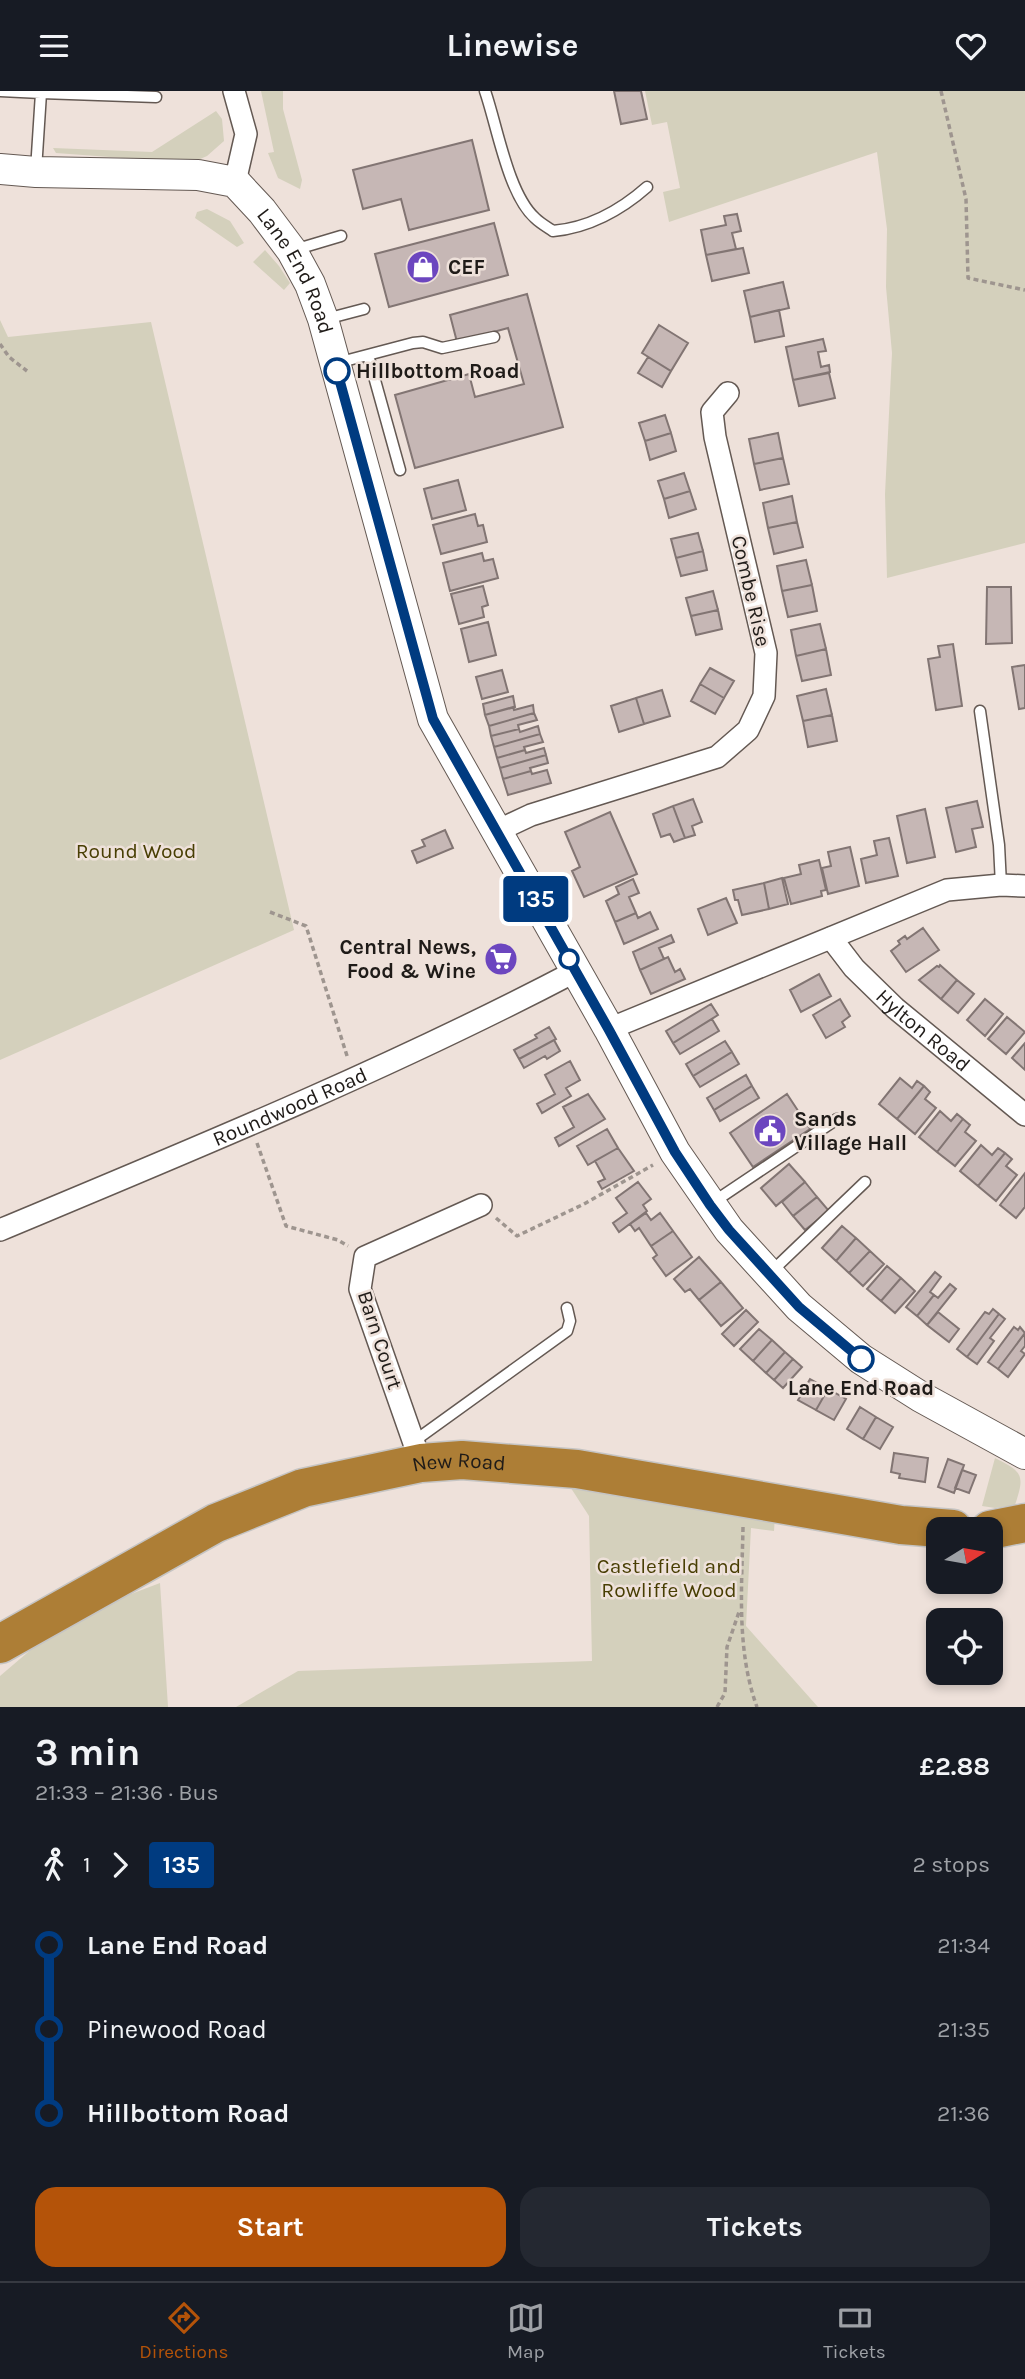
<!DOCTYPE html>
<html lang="en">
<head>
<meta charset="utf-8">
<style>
  body { margin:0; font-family:Karla,sans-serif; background:#242831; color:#f1f3f6; height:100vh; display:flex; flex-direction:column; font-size:26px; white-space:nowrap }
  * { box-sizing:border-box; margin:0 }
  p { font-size:23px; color:#9ea1a6 }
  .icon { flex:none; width:38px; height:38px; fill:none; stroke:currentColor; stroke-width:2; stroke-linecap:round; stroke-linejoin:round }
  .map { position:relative; height:1616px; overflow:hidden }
  .side { display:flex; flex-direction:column; background:#171b24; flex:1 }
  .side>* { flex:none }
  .badge { padding:0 14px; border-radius:5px; font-size:24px; line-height:46px }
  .needle { width:46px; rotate:79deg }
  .fabs { position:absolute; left:926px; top:1426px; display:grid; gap:14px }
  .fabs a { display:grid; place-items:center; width:77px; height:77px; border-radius:14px; background:#171b24; box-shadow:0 4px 10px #0003; font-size:35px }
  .map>.badge { position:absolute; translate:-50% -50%; box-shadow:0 0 0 4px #fff }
  .legs { display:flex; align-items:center; gap:10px; height:77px; padding:0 35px; font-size:23px }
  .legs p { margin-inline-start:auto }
  .head { display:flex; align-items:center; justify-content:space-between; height:119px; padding:0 35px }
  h1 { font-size:38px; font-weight:700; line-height:52px }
  .button { display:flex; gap:14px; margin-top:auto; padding:14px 35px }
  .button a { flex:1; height:80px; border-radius:21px; background:#b45309; color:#fff; font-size:28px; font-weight:700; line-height:80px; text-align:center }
  .button a+a { background:#242831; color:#f1f3f6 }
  ul { padding:0 35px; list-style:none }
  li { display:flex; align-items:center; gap:24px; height:84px; font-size:26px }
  li i { display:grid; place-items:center; width:10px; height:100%; margin:0 9px; background:currentColor }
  li i::after { content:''; width:18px; height:18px; margin:-9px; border:5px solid; border-radius:50%; background:#171b24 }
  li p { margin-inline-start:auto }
  li:first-child i { background:linear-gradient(#0000 50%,currentColor 0) }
  li:last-child i { background:linear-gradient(currentColor 50%,#0000 0) }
  header { display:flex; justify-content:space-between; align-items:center; height:91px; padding:0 35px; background:#171b24; font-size:32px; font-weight:700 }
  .tabs { display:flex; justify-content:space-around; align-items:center; height:98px; border-top:2px solid #363941; background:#171b24; font-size:19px; color:#9ea1a6 }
  .tabs a { display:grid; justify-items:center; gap:4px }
  .tabs .active { color:#b45309 }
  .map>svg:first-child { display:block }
  .green { fill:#d4d0bc }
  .building { fill:#c6b7b5; stroke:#827573; stroke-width:2 }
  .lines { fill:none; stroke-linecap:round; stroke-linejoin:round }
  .lane-casing { stroke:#645953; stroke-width:13 }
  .street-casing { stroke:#645953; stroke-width:24 }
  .secondary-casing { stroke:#645953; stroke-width:32 }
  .highway-casing { stroke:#c5c4c3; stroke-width:41 }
  .path { stroke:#9e958f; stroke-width:3.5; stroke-dasharray:5 3.5; stroke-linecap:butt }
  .lane { stroke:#fff; stroke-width:10 }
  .street { stroke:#fff; stroke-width:21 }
  .secondary { stroke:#fff; stroke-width:30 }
  .highway { stroke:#ad7e36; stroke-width:38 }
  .line-1-casing { stroke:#fff; stroke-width:16 }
  .line-1 { stroke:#003b80; stroke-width:10 }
  .stop-1-dot { fill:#fff; stroke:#003b80; stroke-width:3.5 }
  .labels { text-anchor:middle; stroke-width:5; stroke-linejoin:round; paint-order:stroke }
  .poi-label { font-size:21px; font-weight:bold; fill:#1f1b18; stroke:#eee1da; text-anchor:start }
  .street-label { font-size:21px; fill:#1f1b18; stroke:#eee1da }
  .stop-label { font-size:21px; font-weight:bold; fill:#1f1b18; stroke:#eee1da; text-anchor:start }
  .park-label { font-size:21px; fill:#483e03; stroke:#eee1da }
</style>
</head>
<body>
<header><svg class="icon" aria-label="menu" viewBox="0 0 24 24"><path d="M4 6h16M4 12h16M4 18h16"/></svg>Linewise<svg class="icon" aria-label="heart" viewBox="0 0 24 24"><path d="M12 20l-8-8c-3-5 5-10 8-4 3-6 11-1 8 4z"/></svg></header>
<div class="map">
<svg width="1025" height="1616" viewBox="0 0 1025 1616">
  <rect width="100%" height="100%" fill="#eee1da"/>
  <path class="green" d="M261,0H283V18L302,89L300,98L278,87L268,62L274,61Z
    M645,0H1025V452L887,487L885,403L892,262L886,196L887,138L877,61L669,131L663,101L680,97L667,31L652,34Z
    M216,20L222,28L224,50L207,65L191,72L56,62L53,57L152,61Z
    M207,118L230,130L244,152L237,156L195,127L197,121Z
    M265,159L279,175L290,192L284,199L253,171Z
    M0,229L8,246L151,231L294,839L0,969Z
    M995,1367C1023,1381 1025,1384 1015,1414L995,1417L982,1415Z
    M567,1391L775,1425L774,1440L751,1437L746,1535L818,1616H236L298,1580L592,1570L589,1425Z
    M160,1492L168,1616H0V1585L68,1527Z"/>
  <path class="building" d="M614,0H641L647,28L621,33Z
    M472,49L489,119L409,139L401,108L363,118L353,79Z
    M737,123L741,140L732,142L736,158L706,164L701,139L726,134L724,125Z
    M494,132L508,184L389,216L375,163Z
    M743,157L749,182L712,190L706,164Z
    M783,191L789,217L750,226L744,200Z
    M527,203L563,336L415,377L395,304L469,283L475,306L524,293L508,237L457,251L450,224Z
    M779,219L784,245L755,251L750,226Z
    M659,234L688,252L671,280L642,262Z
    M823,248L826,260L818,261L821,276L829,274L830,281L793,289L786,256Z
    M648,266L671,280L662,296L638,282Z
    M829,282L835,307L799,315L793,289Z
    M665,324L671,342L645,350L639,332Z
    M671,342L676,360L650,369L645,350Z
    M778,342L783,367L754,373L749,348Z
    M783,367L789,393L760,399L754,373Z
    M684,382L690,400L664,408L658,390Z
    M458,389L466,419L432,428L424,398Z
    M690,400L696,418L669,427L664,408Z
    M792,405L797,431L768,437L763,412Z
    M475,423L478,435L483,434L487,451L441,463L433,434Z
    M797,431L803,456L774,463L768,437Z
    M698,442L703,460L676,467L671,448Z
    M703,460L707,479L681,485L676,467Z
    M482,462L484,470L493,468L498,487L450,500L443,472Z
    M806,469L812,494L782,500L777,475Z
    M812,494L817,520L788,526L782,500Z
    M483,495L488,514L482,516L484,526L459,533L451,503Z
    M987,496H1011L1012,552L986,553Z
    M713,500L718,519L691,525L686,507Z
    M718,519L722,538L696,544L691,525Z
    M488,531L496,564L469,571L461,538Z
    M820,533L826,558L796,565L791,539Z
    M953,553L962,615L936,619L928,568L940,566L938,555Z
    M826,558L831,584L802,590L796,565Z
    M1025,574V617L1019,618L1012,576Z
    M710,577L734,590L724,607L700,593Z
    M502,579L508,601L482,608L476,586Z
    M700,593L724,607L715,623L691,610Z
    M826,598L832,624L803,630L797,605Z
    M662,599L670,625L644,633L636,607Z
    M513,605L515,616L485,624L483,613Z
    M636,607L644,633L619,641L611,615Z
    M533,614L534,622L489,635L485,624L513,616L514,619Z
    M534,622L537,629L518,634L519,638L491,645L489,635Z
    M832,624L837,650L808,656L803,630Z
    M538,635L540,643L494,656L491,645L519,638L520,641Z
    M540,643L543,651L524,656L525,659L497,667L494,656Z
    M544,657L546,664L500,677L497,667L525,659L526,662Z
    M546,664L548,672L530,677L531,680L503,688L500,677Z
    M547,679L551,692L508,704L503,688L531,680L532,683Z
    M693,708L702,731L692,735L695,744L685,747L673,715Z
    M977,710L983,736L972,738L976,756L956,761L946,717Z
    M673,715L685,747L674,751L670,743L661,746L653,723Z
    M925,718L935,766L907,772L897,725Z
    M610,721L637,783L584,806L572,780L580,776L565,741Z
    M445,739L453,757L417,772L412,760L425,755L422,749Z
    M889,747L898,785L866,792L861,768L877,764L874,750Z
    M850,756L859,795L828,803L822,777L831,775L828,761Z
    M819,769L826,799L821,800L822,805L791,813L784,787L801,783L799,774Z
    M782,787L788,813L769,818L764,792Z
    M633,788L639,802L629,806L636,822L615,831L606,810L619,803L616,796Z
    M764,792L769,818L742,824L738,809H735L733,799Z
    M726,807L737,832L708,844L698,818Z
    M650,821L658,838L624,853L615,831L636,822L638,827Z
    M923,837L939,859L906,881L891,860L900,853L898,850L905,845L907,848Z
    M671,844L674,851L659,857L664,868L640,879L633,861Z
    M668,866L675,881L680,878L685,888L651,903L640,879Z
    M940,874L957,889L941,908L919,889L937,875L939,876Z
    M819,883L831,905L801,921L790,899Z
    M957,889L974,903L958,922L941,908Z
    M840,908L850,925L842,931L845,936L826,947L813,924Z
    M985,908L1003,923L985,945L967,929Z
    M711,913L718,924L673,952L666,940Z
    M1007,926L1025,941L1006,963L988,948Z
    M712,928L719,940L680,963L673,952Z
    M549,936L556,948L519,968L514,959L537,947L535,944Z
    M554,949L560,960L547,968L545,965L524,977L519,968Z
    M725,950L732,961L693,985L686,973Z
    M1025,952V979L1012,967Z
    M732,961L739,973L700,996L693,985Z
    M570,970L580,989L566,997L571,1005L542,1022L537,1013L555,1003L545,984Z
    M746,984L752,995L714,1019L707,1007Z
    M900,987L912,997L917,990L924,995L897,1028L879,1013Z
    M752,995L759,1007L720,1030L714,1019Z
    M924,995L930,1001L925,1008L936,1017L915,1043L897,1028Z
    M588,1003L605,1028L559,1055L555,1047L574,1036L563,1016Z
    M787,1003L810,1038L753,1076L730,1042Z
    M940,1020L951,1030L957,1023L963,1028L937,1061L919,1046Z
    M963,1028L970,1034L965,1041L976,1050L955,1075L937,1061Z
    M607,1038L618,1057L588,1074L577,1055Z
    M981,1054L992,1064L998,1057L1005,1062L978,1095L960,1080Z
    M618,1057L634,1080L602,1098L598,1091L605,1088L595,1070Z
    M1005,1062L1012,1068L1006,1075L1017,1084L996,1110L978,1095Z
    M789,1073L805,1091L776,1115L761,1097Z
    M1025,1082V1116L1016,1127L1000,1114Z
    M638,1091L651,1108L643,1114L647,1120L619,1141L613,1132L627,1122L616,1107Z
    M805,1091L817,1106L793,1125L782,1111Z
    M817,1106L829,1120L805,1139L793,1125Z
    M646,1122L651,1129L660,1122L673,1140L651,1155L639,1137L635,1140L630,1133Z
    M842,1135L856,1147L836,1170L822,1157Z
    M673,1140L692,1166L666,1185L653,1167L657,1164L651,1155Z
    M856,1147L870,1160L849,1182L836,1170Z
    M870,1160L884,1173L863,1195L849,1182Z
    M699,1166L721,1191L699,1209L690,1198L685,1201L674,1188Z
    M887,1175L901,1187L881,1210L867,1198Z
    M935,1181L941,1186L930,1201L934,1204L917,1225L906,1216Z
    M901,1187L915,1200L895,1222L881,1210Z
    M721,1191L743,1217L721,1235L699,1209Z
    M950,1193L956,1198L927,1234L917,1225L934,1204L938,1207Z
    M993,1218L999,1223L967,1266L957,1258L985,1221L989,1223Z
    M746,1219L758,1231L734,1255L722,1243Z
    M938,1221L959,1238L949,1251L927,1234Z
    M999,1223L1005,1228L990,1247L994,1250L977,1273L967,1266Z
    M1014,1236L1018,1239L1020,1236L1025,1242L998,1278L988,1271Z
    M759,1238L772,1249L753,1270L740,1258Z
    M1025,1242V1255L1021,1260L1025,1263L1008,1286L998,1278Z
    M772,1249L785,1261L766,1282L753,1270Z
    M785,1261L793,1268L774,1289L766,1282Z
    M793,1268L802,1276L783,1297L774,1289Z
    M810,1288L828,1298L816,1319L798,1309Z
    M828,1298L846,1308L834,1329L816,1319Z
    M860,1316L876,1326L863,1348L847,1338Z
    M876,1326L893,1336L880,1358L863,1348Z
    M894,1362L928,1367L925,1391L899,1387L900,1383L891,1381Z
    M948,1368L964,1374L954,1402L938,1396Z
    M962,1379L976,1384L969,1402L955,1397Z"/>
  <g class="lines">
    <defs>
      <path id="lane" d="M0,0L41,2L36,79
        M485,0C497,34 508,103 535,127C540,132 547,136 553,140C588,137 621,119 647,96
        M41,2L156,6
        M294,159L341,145
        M326,228L364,218
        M368,264L400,379
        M337,272L413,252L423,251L442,257L494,246
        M980,620L999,754L1001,794
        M712,1112L837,1028
        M771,1181L865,1091
        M413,1351L567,1240L570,1230L567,1217"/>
      <g id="street">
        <path d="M234,0L246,43L235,91"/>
        <path d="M497,740L531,724L717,666L748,639L764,605L766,562L715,346L712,321L728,302"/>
        <path id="s1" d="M831,847L854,877L895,917L1025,1024"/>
        <path d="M609,938L947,799L1001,794L1025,795"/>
        <path id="s2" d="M0,1139C194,1058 389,978 576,880"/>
        <path d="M421,1372L360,1198L365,1166L481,1114"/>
      </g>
      <g id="secondary">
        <path id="s3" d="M0,78L36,81L198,84L235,91L262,120L292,160L310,193L323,228L433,628L609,938L675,1061L729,1139L799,1216L861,1268L921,1306L1025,1363"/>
      </g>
      <g id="highway">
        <path d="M990,1439L1025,1432"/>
        <path id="s4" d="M0,1553L216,1432L303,1397L421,1372L462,1369L577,1378L901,1434L953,1438"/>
      </g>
    </defs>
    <use href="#lane" class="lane-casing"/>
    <use href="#street" class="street-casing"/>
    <use href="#secondary" class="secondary-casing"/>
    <use href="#highway" class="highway-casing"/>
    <path class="path" d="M941,0L966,108L968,187L1025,199
      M0,253L9,266L27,280
      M270,821L306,835L348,968
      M257,1052L286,1135L338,1149L348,1155
      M496,1127L517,1145L584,1113L653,1074
      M743,1436C742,1495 736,1559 757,1616
      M717,1616L725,1602L727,1556L739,1521"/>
    <use href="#lane" class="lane"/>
    <use href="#street" class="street"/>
    <use href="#secondary" class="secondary"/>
    <use href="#highway" class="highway"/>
  </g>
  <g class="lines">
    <defs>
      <path id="line-1" d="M337,280L433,628L609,939L675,1061L710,1114L729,1139L799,1216L861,1268"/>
    </defs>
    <use href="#line-1" class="line-1-casing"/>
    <use href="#line-1" class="line-1"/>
  </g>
  <defs>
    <symbol id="shop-disc" viewBox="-11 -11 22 22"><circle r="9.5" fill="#6c46bf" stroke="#eee1da"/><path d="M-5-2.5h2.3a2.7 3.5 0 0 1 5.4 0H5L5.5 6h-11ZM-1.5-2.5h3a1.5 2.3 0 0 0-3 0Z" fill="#fff"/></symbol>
    <symbol id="supermarket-disc" viewBox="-11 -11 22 22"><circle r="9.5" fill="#6c46bf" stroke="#eee1da"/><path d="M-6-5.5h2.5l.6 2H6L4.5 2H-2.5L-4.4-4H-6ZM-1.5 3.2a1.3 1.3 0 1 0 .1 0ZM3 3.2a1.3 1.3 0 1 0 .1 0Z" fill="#fff"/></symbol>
    <symbol id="civic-disc" viewBox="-11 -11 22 22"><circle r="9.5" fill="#6c46bf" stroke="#eee1da"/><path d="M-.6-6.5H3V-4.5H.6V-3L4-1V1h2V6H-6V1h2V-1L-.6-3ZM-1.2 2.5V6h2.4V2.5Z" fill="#fff"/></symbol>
  </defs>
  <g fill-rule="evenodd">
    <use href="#shop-disc" x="404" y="157" width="38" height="38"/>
    <use href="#supermarket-disc" x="482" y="849" width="38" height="38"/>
    <use href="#civic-disc" x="751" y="1021" width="38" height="38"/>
  </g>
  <g class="stop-1-dot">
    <circle cx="337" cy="280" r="12"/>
    <circle cx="569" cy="868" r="9"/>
    <circle cx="861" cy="1268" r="12"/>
  </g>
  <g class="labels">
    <g class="poi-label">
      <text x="448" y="183">CEF</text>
      <text x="476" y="863" text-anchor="end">Central News,<tspan x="476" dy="24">Food &amp; Wine</tspan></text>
      <text x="794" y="1035">Sands<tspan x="794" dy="24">Village Hall</tspan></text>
    </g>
    <g class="street-label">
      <text dy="7" stroke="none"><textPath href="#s3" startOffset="345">Lane End Road</textPath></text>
      <text transform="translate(751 500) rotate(77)" y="7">Combe Rise</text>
      <text dy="7" stroke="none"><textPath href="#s1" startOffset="131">Hylton Road</textPath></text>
      <text dy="7" stroke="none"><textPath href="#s2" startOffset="315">Roundwood Road</textPath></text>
      <text transform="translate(380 1249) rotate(72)" y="7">Barn Court</text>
      <text dy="7" stroke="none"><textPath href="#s4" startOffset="500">New Road</textPath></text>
    </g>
    <g class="stop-label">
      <text x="356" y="287">Hillbottom Road</text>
      <text x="861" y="1304" text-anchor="middle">Lane End Road</text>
    </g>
    <g class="park-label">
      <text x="136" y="767">Round Wood</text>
      <text x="669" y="1482">Castlefield and<tspan x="669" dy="24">Rowliffe Wood</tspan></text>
    </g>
  </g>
</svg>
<div class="fabs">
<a><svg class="needle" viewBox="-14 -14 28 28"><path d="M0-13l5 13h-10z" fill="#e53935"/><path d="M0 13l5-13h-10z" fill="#9ea1a6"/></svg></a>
<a><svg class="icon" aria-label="locate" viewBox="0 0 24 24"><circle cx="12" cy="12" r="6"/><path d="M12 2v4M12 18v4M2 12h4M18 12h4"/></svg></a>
</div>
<b class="badge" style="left:536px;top:808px;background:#003b80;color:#fff">135</b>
</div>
<section class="side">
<div class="head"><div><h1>3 min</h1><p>21:33 – 21:36 · Bus</p></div><b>£2.88</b></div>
<div class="legs"><svg class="icon" aria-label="walk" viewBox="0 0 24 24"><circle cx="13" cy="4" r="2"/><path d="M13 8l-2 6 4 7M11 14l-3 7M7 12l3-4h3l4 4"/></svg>1<svg class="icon" aria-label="forward" viewBox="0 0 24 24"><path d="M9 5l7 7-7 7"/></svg><b class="badge" style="background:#003b80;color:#fff">135</b><p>2 stops</p></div>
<ul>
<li><i style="color:#003b80"></i><b>Lane End Road</b><p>21:34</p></li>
<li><i style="color:#003b80"></i><span>Pinewood Road</span><p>21:35</p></li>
<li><i style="color:#003b80"></i><b>Hillbottom Road</b><p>21:36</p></li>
</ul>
<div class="button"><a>Start</a><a>Tickets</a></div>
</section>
<nav class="tabs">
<a class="active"><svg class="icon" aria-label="directions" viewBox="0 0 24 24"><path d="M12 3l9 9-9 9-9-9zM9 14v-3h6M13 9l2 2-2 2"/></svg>Directions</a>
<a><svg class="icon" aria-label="map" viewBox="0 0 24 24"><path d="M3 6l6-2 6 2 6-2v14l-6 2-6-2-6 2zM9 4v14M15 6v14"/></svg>Map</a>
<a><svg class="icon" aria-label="tickets" viewBox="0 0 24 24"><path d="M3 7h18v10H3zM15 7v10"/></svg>Tickets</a>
</nav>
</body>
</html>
